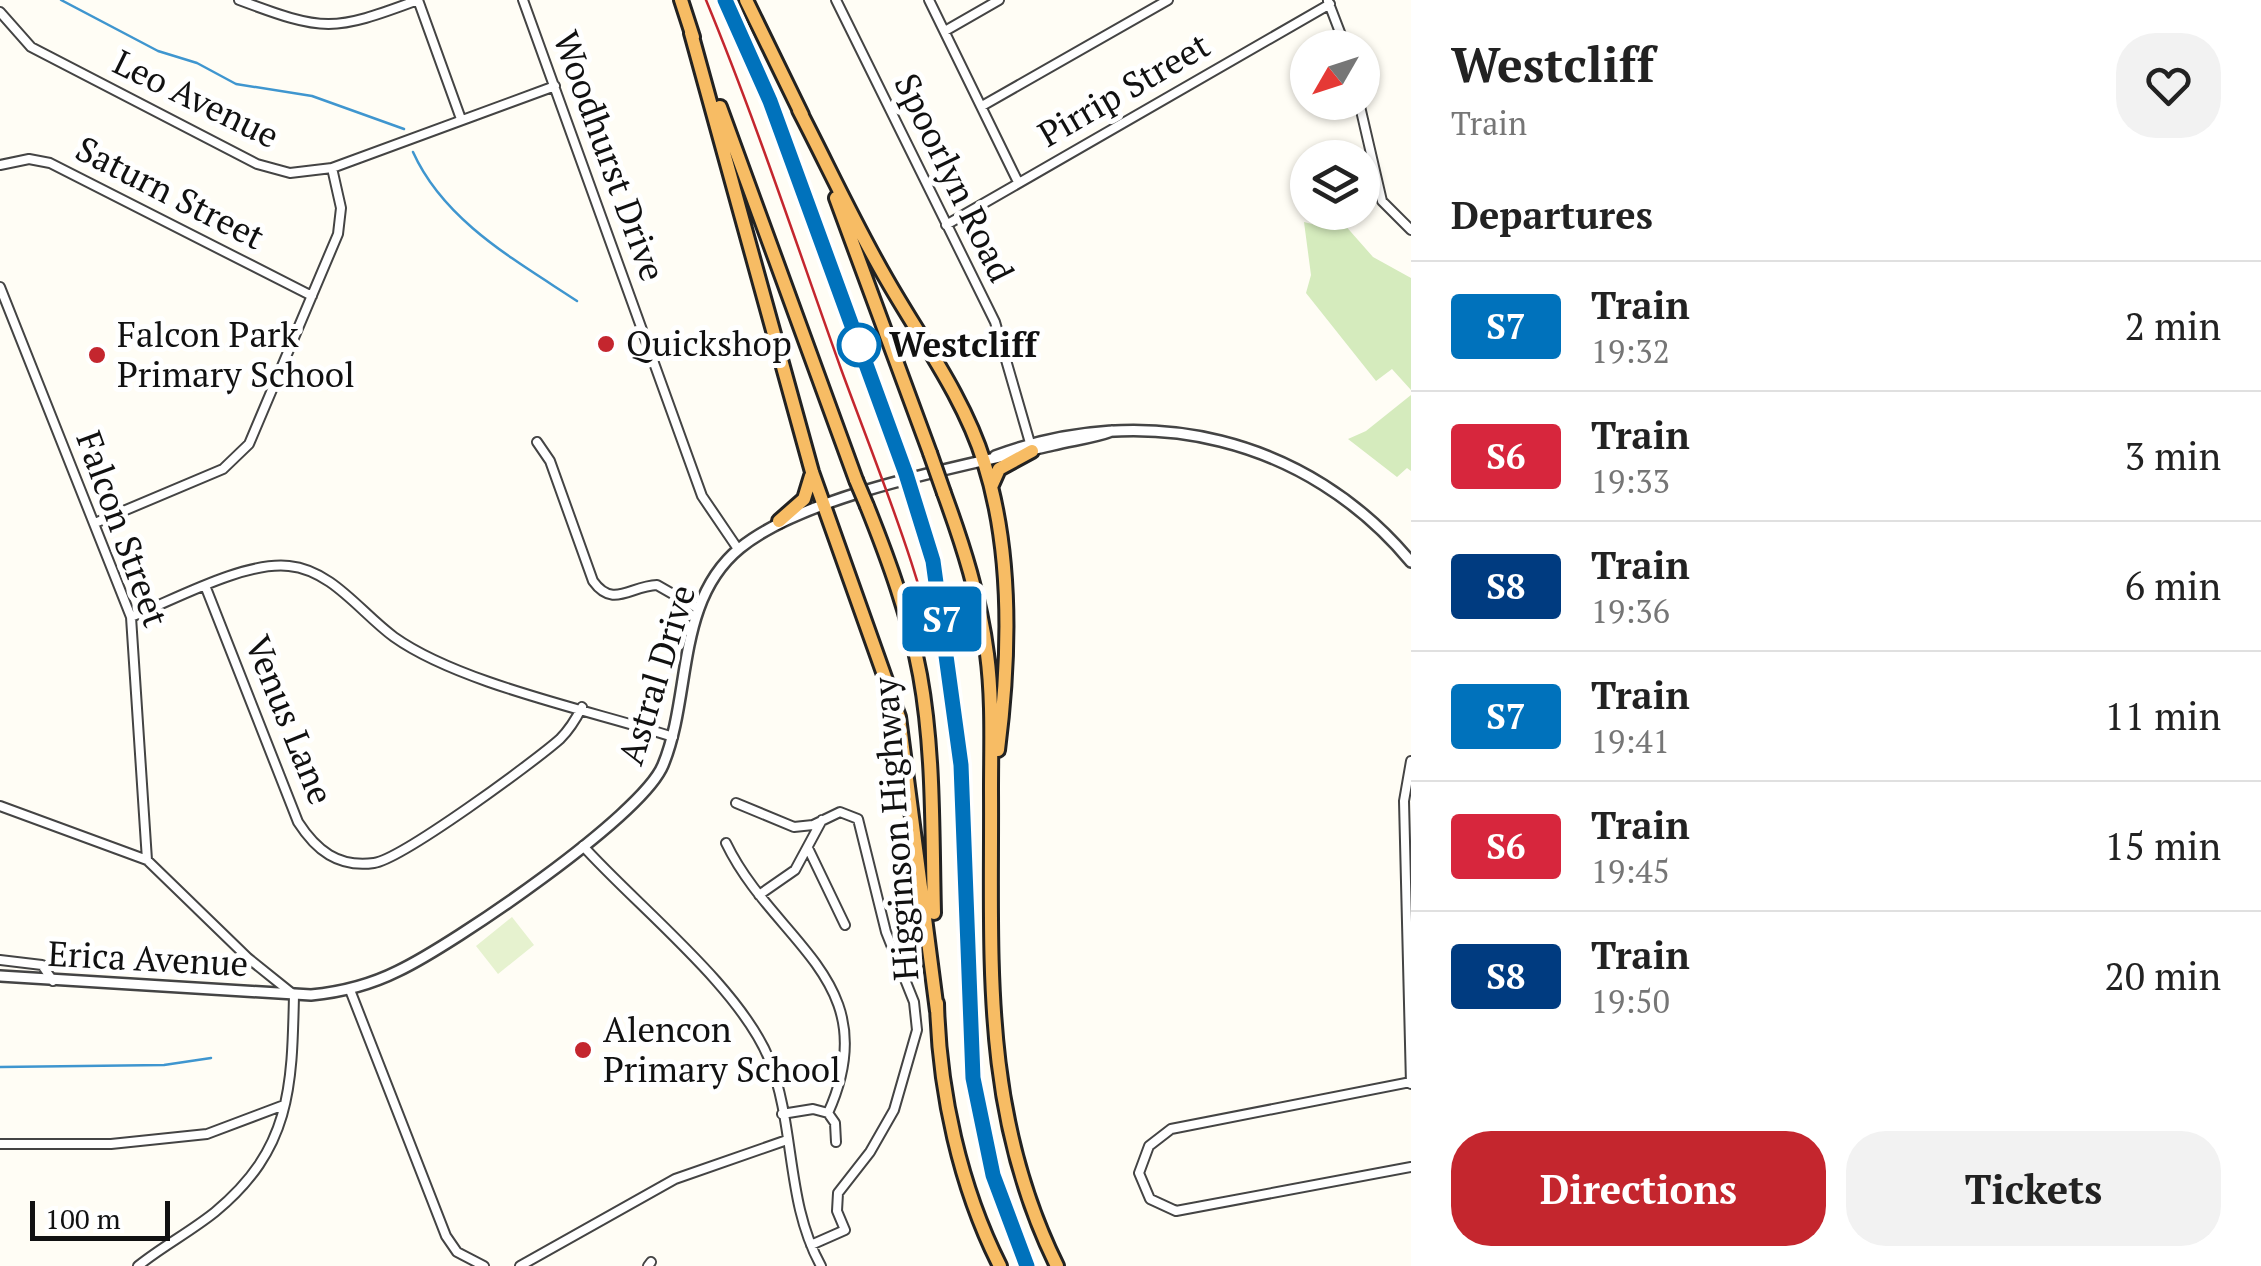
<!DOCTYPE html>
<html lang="en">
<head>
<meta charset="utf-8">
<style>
  body { margin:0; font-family:"PT Serif",serif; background:#f2f2f2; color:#222; height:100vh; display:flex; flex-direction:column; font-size:38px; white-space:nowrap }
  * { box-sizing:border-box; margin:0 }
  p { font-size:32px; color:#767676 }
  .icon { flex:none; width:55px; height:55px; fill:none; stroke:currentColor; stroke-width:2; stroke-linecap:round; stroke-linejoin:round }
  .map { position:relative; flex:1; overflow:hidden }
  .panel { display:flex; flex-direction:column; background:#fff; width:850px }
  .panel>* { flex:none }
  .badge { padding:0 20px; border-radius:8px; font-size:35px; line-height:65px }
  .needle { width:65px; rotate:231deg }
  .fabs { position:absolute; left:1290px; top:30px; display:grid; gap:20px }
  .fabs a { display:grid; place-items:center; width:90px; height:90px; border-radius:50%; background:#fff; box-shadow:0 2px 8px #0004; font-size:50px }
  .scale { position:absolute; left:30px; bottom:25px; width:140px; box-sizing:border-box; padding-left:10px; border:5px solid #111; border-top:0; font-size:28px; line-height:35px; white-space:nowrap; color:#111; -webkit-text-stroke:8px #fff; paint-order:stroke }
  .map>.badge { position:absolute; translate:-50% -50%; box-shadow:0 0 0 5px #fff }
  h2 { padding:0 40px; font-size:38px; line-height:90px }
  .round { display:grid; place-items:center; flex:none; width:105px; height:105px; border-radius:40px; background:#f2f2f2 }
  .head { display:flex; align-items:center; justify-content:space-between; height:170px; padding:0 40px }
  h1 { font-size:48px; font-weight:600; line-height:75px }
  .cta { display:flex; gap:20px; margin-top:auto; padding:20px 40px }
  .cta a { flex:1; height:115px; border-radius:40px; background:#c4262e; color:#fff; font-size:40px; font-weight:600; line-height:115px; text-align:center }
  .cta a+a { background:#f2f2f2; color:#222 }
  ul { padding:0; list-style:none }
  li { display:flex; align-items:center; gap:30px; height:130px; padding:0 40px; border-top:2px solid #e0e0e0 }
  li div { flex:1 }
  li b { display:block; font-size:38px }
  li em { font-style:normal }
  li .badge { min-width:110px; font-weight:700; text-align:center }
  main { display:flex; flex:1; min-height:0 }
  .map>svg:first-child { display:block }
  .green { fill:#d5ebbd }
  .pitch { fill:#e6f2cf }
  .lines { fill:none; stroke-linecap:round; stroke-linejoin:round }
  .stream { stroke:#3f96cf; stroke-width:2.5 }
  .minor-casing { stroke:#444; stroke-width:12 }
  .tertiary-casing { stroke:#444; stroke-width:14 }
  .trunk-casing { stroke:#222; stroke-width:18 }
  .minor { stroke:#fff; stroke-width:8 }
  .tertiary { stroke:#fff; stroke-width:9 }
  .trunk { stroke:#f7bc64; stroke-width:12 }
  .rail { stroke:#c4262e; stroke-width:2.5 }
  .trunk-bridge-casing { stroke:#222; stroke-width:18; stroke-linecap:butt }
  .trunk-bridge { stroke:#f7bc64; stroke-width:12 }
  .line-casing { stroke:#fff; stroke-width:22 }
  .line { stroke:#0072bc; stroke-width:15 }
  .poi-dot { fill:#c4262e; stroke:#fff; stroke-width:4 }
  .stop-dot { fill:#fff; stroke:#0072bc; stroke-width:5 }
  .labels { text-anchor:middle; stroke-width:10; stroke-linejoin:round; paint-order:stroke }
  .street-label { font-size:35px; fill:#111; stroke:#fff }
  .poi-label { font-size:35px; fill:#111; stroke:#fff; text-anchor:start }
  .stop-label { font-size:35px; font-weight:bold; fill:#111; stroke:#fff; text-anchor:start }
</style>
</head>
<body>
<main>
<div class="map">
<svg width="1411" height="1266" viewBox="0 0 1411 1266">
  <rect width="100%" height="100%" fill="#fffdf5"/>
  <path class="green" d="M1304,222L1332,229L1343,223L1373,257L1411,278V390L1392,369L1376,381L1306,293L1311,275Z
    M1411,395V471L1407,468L1397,477L1348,439L1366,431Z"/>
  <path class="pitch" d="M512,917L534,945L498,974L476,946Z"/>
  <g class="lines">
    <path class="stream" d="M61,0L158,51L197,63L236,84L312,96L404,129
      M413,152C444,221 515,260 577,301
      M0,1067L164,1065L211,1058"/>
    <defs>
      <path id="minor" d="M239,0C325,32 332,32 418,0
        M418,0L461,119
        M523,0L702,496L738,549
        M836,0L995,322L1030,443
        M929,0L1018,182
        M1328,1L1346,48
        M0,12L31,47L257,164L290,173L332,168L555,86
        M945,31L999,0
        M1359,102L1382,201L1411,230
        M982,106L1168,0
        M0,165L29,159L50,163L312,296
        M946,225L1330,4
        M0,287L131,617L147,860
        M537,442L550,461L593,581C613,609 630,586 657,585L699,609
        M95,523L223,469L249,444L338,234L341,208L332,168
        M206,588L298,822C316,850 338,868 374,863C402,859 534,762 560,739C570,729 576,719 582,707
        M131,617C174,600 244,561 289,566C332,570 361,613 394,637C460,684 593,711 673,737
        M1411,761L1404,801L1411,1084
        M736,803L794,827L813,825L840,812L858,819L886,932L914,1002L917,1030L894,1110L870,1152L838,1193L837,1211L845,1230L811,1245
        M0,806L147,860L248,958L294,995C292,1088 291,1149 215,1212C190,1232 163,1246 138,1266
        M726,843C774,943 888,981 828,1113
        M583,846C637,906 739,986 769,1059C796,1127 785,1201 821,1266
        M808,848L845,925
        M759,895L795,870L822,820
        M0,960L42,965L53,981
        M350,990L446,1236L457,1252L484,1266
        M1411,1082L1171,1129L1149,1146L1139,1173L1150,1199L1176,1211L1411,1167
        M782,1114L813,1109L828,1113L835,1123L836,1142
        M0,1144H111L207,1134L284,1105
        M520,1266L675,1179L787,1140
        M648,1266L651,1262"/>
      <path id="tertiary" d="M995,456C1146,400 1307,437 1411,562
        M0,976L311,995C342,992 370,985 398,971C453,945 642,816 663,765C692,695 675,601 740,548C806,494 967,465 1053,445C1073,440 1093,438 1112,431"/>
      <path id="trunk" d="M681,0L693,37
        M746,0L802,115
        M691,33L812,472L899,717L937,1011
        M720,107L856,480
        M799,110C828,166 855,225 887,280C920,338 964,397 984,462C1013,553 1010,656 998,750
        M836,198L930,453
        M991,487L999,469L1032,451
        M944,493C963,545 980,598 987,654C993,699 991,745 991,790C992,958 980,1110 1057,1266
        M867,506C889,561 909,616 920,675C934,752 932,834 934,913
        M779,521L804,499L811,476
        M937,1003C939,1091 960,1187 1000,1266"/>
    </defs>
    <use href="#minor" class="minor-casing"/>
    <use href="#tertiary" class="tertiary-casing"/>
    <use href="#trunk" class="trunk-casing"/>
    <use href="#minor" class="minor"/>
    <use href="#tertiary" class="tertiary"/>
    <use href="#trunk" class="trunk"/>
    <path class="rail" d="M706,0C756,121 797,246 841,369C881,478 927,586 946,700C979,899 935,1070 1021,1266
      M726,0C773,98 807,202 844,305C883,413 928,517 944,632"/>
    <defs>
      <path id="trunk-bridge" d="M930,453L944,493
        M856,480L867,506"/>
    </defs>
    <use href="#trunk-bridge" class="trunk-bridge-casing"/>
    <use href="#trunk-bridge" class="trunk-bridge"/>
  </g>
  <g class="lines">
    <defs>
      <path id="line" d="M725,0L770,101L906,474L933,561L961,765L973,1078L993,1175L1027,1266"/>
    </defs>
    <use href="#line" class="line-casing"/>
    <use href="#line" class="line"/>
  </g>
  <g class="poi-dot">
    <circle cx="606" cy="344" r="10"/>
    <circle cx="97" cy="355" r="10"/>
    <circle cx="583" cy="1050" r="10"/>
  </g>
  <circle class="stop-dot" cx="859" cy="345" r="20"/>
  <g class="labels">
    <g class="street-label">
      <text transform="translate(1124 90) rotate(-30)" y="12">Pirrip Street</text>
      <text transform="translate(196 99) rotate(26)" y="12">Leo Avenue</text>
      <text transform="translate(609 156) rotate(70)" y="12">Woodhurst Drive</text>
      <text transform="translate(954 178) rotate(64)" y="12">Spoorlyn Road</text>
      <text transform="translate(170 193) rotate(27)" y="12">Saturn Street</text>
      <text transform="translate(122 529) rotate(70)" y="12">Falcon Street</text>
      <text transform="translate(657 675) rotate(-73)" y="12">Astral Drive</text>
      <text transform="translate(289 720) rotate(68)" y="12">Venus Lane</text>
      <text transform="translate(896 829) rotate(-94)" y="12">Higginson Highway</text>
      <text transform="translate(148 959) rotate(3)" y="12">Erica Avenue</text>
    </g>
    <g class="poi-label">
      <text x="117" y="347">Falcon Park<tspan x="117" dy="40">Primary School</tspan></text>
      <text x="626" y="356">Quickshop</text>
      <text x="603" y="1042">Alencon<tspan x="603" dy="40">Primary School</tspan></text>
    </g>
    <g class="stop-label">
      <text x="889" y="357">Westcliff</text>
    </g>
  </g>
</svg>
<div class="fabs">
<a><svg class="needle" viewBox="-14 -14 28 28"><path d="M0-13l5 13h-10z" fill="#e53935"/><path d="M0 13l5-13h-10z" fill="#767676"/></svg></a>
<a><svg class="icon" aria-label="layers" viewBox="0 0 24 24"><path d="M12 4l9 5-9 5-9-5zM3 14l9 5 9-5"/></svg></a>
</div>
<div class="scale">100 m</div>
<b class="badge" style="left:942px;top:619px;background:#0072bc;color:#fff">S7</b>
</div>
<section class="panel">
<div class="head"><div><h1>Westcliff</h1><p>Train</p></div><a class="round"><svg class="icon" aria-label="heart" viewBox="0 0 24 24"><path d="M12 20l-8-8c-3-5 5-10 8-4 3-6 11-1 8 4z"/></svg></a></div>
<h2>Departures</h2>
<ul>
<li><span class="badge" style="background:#0072bc;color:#fff">S7</span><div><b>Train</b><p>19:32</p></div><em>2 min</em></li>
<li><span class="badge" style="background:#d7263d;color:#fff">S6</span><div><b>Train</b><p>19:33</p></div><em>3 min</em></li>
<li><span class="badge" style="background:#003b80;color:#fff">S8</span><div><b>Train</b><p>19:36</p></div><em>6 min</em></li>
<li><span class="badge" style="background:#0072bc;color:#fff">S7</span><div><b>Train</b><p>19:41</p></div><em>11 min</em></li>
<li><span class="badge" style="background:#d7263d;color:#fff">S6</span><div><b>Train</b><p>19:45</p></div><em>15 min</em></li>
<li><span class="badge" style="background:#003b80;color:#fff">S8</span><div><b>Train</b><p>19:50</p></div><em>20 min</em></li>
</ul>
<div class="cta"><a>Directions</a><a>Tickets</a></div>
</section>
</main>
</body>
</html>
